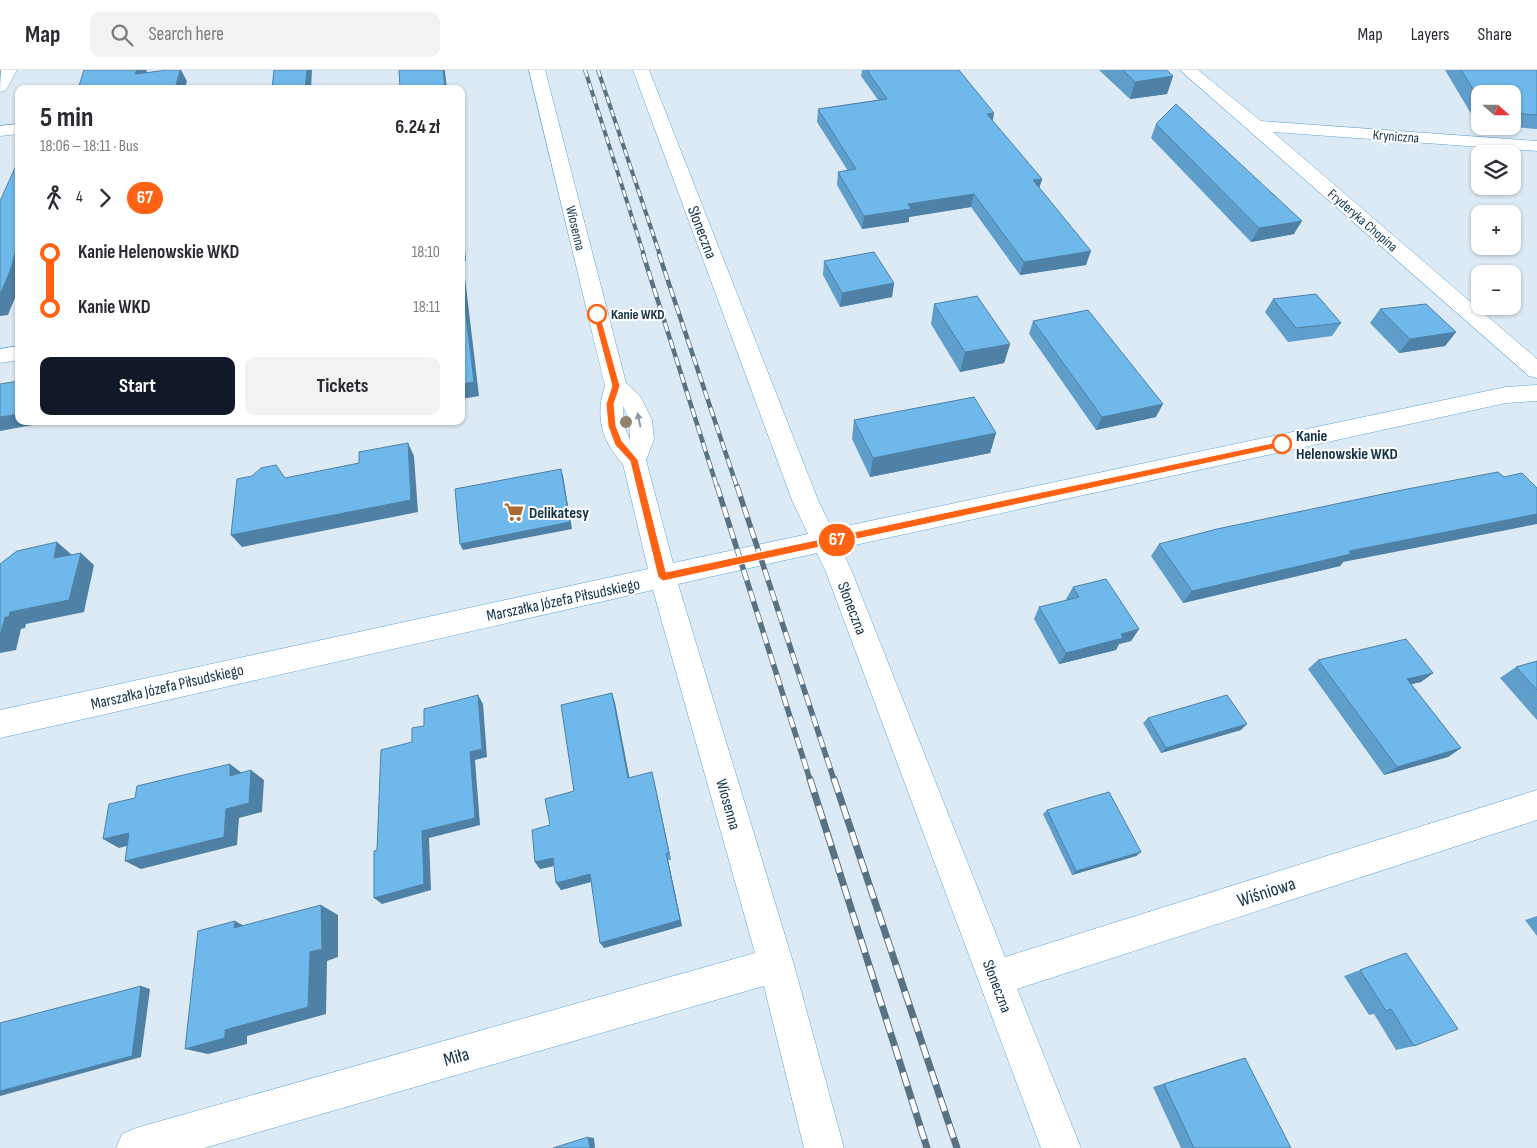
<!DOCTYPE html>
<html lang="en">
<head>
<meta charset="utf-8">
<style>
  body { margin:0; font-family:"Sofia Sans Condensed",sans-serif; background:#f2f2f3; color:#2b2b33; height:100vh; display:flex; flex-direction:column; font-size:19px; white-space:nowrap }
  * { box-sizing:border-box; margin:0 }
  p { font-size:16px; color:#7c7c81 }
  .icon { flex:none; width:28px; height:28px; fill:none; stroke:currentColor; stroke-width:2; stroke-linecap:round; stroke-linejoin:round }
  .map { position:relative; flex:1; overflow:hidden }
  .side { position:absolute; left:15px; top:15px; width:450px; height:340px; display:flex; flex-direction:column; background:#fff; border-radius:10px; box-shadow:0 1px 4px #0004 }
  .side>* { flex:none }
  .badge { padding:0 10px; border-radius:16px; font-size:18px; line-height:32px }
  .needle { width:32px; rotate:111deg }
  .controls { position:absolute; left:1471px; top:15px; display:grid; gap:10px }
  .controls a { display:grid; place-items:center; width:50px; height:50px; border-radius:10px; background:#fff; box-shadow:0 1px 4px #0004; font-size:25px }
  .map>.badge { position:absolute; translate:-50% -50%; box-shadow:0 0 0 2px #fff }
  .legs { display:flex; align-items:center; gap:8px; height:55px; padding:0 25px; font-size:16px }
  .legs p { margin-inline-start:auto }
  .head { display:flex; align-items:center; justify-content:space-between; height:85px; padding:0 25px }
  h1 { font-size:28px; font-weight:700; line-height:38px }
  .button { display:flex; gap:10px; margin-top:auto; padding:10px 25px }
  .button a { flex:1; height:58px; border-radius:10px; background:#111827; color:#fff; font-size:20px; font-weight:700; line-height:58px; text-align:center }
  .button a+a { background:#f2f2f3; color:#2b2b33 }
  ul { padding:0 25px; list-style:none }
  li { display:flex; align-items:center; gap:18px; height:55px; font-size:19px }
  li i { display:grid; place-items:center; width:8px; height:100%; margin:0 6px; background:currentColor }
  li i::after { content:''; width:12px; height:12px; margin:-6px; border:4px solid; border-radius:50%; background:#fff }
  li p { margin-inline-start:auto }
  li:first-child i { background:linear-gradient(#0000 50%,currentColor 0) }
  li:last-child i { background:linear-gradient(currentColor 50%,#0000 0) }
  header { display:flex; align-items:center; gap:30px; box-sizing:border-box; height:70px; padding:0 25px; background:#fff; border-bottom:1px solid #e1e1e2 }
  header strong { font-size:24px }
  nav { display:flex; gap:28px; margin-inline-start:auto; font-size:18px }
  .search { width:350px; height:45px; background:#f2f2f3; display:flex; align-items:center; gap:12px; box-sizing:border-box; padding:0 18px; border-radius:10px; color:#7c7c81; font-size:19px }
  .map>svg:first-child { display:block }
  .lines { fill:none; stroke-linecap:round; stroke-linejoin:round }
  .minor-casing { stroke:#5ba4d7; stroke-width:1 }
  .minor { fill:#fff; fill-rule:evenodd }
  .rail-far3-casing { stroke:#597283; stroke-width:4 }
  .rail-far2-casing { stroke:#597283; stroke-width:4.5 }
  .rail-far1-casing { stroke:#597283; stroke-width:5.5 }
  .rail-casing { stroke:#597283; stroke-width:7 }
  .rail-far3 { stroke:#fff; stroke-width:2.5; stroke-dasharray:7; stroke-linecap:butt }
  .rail-far2 { stroke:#fff; stroke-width:3; stroke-dasharray:9; stroke-linecap:butt }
  .rail-far1 { stroke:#fff; stroke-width:4; stroke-dasharray:11; stroke-linecap:butt }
  .rail { stroke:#fff; stroke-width:5; stroke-dasharray:14; stroke-linecap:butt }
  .tree { fill:#928370 }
  .wall { fill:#5f9ecb }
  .shaded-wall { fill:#4e81a5 }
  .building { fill:#6fb8ec; stroke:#4e81a5 }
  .oneway { fill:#8998a3 }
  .line-1 { fill:#ff6213; stroke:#fff }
  .stop-1-dot { fill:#fff; stroke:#ff6213; stroke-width:2.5 }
  .labels { text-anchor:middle; stroke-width:4; stroke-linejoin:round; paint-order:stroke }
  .far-street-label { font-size:14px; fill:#133247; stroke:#fff }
  .far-stop-label { font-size:14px; font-weight:bold; fill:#133247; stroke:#fff; text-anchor:start }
  .street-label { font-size:16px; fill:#133247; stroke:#fff }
  .stop-label { font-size:16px; font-weight:bold; fill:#133247; stroke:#fff; text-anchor:start }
  .poi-label { font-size:16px; font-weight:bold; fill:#133247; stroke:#fff; text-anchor:start }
  .near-street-label { font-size:19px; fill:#133247; stroke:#fff }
</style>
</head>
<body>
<header>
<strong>Map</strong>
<div class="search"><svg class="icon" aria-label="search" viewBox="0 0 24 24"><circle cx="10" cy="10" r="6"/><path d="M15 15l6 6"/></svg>Search here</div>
<nav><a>Map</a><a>Layers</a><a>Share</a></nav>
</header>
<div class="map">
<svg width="1537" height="1078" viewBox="0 0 1537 1078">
  <rect width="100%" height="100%" fill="#dceaf5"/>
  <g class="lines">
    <defs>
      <path id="minor" d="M1,0H17L6,20L0,22Z
        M529,0H545L626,313L640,326L652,350L654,369L646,390L673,493L808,464L792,430L633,0H649L818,430L832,459L1506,317L1537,315V331L1506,333L841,478L852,502L1005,887L1537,720V750L1017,919L1081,1078H1041L826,502L817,483L678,514L794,895L844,1078H804L764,916L204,1078H116L122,1064L136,1058L755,883L653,520L0,668V640L648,499L623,394C601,371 595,345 605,316ZM623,336L629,350L630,370L624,356Z
        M1180,0H1198L1261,51L1537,71V81L1273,62L1537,289V308L1529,306Z
        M19,54V64L0,66V56Z
        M19,276V290L0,293V279Z"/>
    </defs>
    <use href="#minor" class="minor-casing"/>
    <use href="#minor" class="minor"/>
    <defs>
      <path id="rail-far3" d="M585,0L644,185
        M598,0L660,185"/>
      <path id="rail-far2" d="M643,184L717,417
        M659,184L737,417"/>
      <path id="rail-far1" d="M717,416L810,710
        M737,416L834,710"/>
      <path id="rail" d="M810,709L927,1078
        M834,709L957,1078"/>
    </defs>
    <use href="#rail-far3" class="rail-far3-casing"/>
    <use href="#rail-far2" class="rail-far2-casing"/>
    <use href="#rail-far1" class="rail-far1-casing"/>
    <use href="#rail" class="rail-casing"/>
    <use href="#rail-far3" class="rail-far3"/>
    <use href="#rail-far2" class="rail-far2"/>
    <use href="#rail-far1" class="rail-far1"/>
    <use href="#rail" class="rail"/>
  </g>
  <circle class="tree" cx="626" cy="352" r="6"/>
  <path class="wall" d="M862,0H959L993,52L1042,109L1039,118L1086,195L1020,205L971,137L909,147V152L862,159L837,115L838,102L848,101L817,52L818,39L878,30L861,6Z
    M1099,0H1167L1173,6L1167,24L1130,29Z
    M1445,0H1537V59L1501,56H1512V24H1480V48L1473,47Z
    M1156,54L1294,164L1251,172L1151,68Z
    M824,191L894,213L892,227L840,237L823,205Z
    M1273,229L1341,253L1332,266L1288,272L1265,242Z
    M934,234L1010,274L1004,293L960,302L931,254Z
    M1380,239L1456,262L1445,276L1399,283L1370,253Z
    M1033,251L1156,347L1096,360L1029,264Z
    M854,350L996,363L990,383L870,407L852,369Z
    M1159,474L1343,492L1340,496L1183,533L1151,486Z
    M1073,517L1139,559L1131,571L1119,574L1116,580L1059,594L1034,549L1039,537L1067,530L1066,529Z
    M1318,590L1433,603L1421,612L1411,614L1461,678L1448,687L1384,705L1308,599Z
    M1537,591V650L1500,608L1516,597Z
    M612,623L615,633L629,707L654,710L671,790H668L682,856L604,878L591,812L561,820L554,796L540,799L535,792L550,755L574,721Z
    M1148,648L1241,660L1161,683L1143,653Z
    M1047,740L1141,782L1136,786L1072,805L1043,744Z
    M1537,846V866L1525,850Z
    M1406,883L1414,976L1396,980L1374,944L1369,945L1344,906Z
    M1245,988L1291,1078H1181L1153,1017L1231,992Z"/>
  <path class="shaded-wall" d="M137,0H147L142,16L135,4Z
    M180,0H181L187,11L185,19H175Z
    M307,0H312L311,19H305Z
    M443,0H445V2L447,19H445Z
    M1173,6L1167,24L1130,29L1135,12Z
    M994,43L992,56L987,44Z
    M1042,109L1038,122L1033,110Z
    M974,124L971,137L909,147V152L862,159L864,146L908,134Z
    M461,133L466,191H463L479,326L461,329Z
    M1302,151L1294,164L1251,172L1259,158Z
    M19,170V218L8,245L0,246V225Z
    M1091,181L1086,195L1020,205L1024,192Z
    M894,213L892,227L840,237L842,223Z
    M1456,262L1445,276L1399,283L1410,269Z
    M1010,274L1004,293L960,302L965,282Z
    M1163,334L1156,347L1096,360L1102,347Z
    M19,344V351H55L0,361V347Z
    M996,363L990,383L870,407L873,388Z
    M408,373L414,386L418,442L242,477L231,465Z
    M561,399L563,406L572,459L463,480L460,474Z
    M1537,444V454L1343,492L1340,496L1183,533L1192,521L1349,481Z
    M57,472L72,485L54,488Z
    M81,483L94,495L84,542L26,554L25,558L21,559L16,580L0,583V566L5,547L10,542Z
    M1139,559L1131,571L1119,574L1116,580L1059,594L1066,583L1121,564Z
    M1433,603L1421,612L1395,618L1407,609Z
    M612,623L615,633L631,716L628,708Z
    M478,625L483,634L487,687L475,690L480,755L429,768L431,820L382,834L374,828L422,761L470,682Z
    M1247,654L1241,660L1161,683L1166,678Z
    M1461,678L1448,687L1384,705L1397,697Z
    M230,694L243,704L230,706Z
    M251,700L264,710L262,742L239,748L237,775L141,799L125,791Z
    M652,702L654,710L671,790L669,783Z
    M129,763L145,771L119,778L103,769Z
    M1141,782L1136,786L1072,805L1076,801Z
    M666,783L668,790L682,856L604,878L600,873Z
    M553,788L558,795L540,799L535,792Z
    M590,804L594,811L561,820L556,813Z
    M321,835L338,845V887L327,891L326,944L247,966V974L208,984L185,979L225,960L310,882Z
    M235,851L254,861L234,858Z
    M141,916L150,919L141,987L0,1026V1021Z
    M588,1067L594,1068L595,1078H590Z"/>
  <path class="building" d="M84,0H137L135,4L168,0H180L175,19H78Z
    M274,0H307L305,19H272Z
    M399,0H443L445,19H400Z
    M867,0H959L994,43L987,44L1042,109L1033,110L1091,181L1024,192L974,124L908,134L911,139L864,146L838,102L856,99L818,39L887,29Z
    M1123,0H1167L1173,6L1135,12Z
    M1461,0H1537V45L1512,43V24H1480V30Z
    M1176,34L1302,151L1259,158L1156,54Z
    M19,89V170L10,201L0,225V131Z
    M874,182L894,213L842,223L824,191Z
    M461,203L474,312L461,314Z
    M1316,224L1341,253L1296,258L1273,229Z
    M977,226L1010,274L965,282L934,234Z
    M1426,234L1456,262L1410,269L1380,239Z
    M1088,240L1163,334L1102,347L1033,251Z
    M19,311V344L0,347V314Z
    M974,327L996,363L873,388L854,350Z
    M408,373L411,430L231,465L237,409L252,406L261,398L276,395L285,408L359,393V382Z
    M561,399L570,452L460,474L455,419Z
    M1498,402L1504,407L1522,403L1537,418V444L1349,481L1351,484L1192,521L1159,474L1217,459L1402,420Z
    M57,472L54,488L81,483L69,530L10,542L9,547H5L0,566V494L17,481Z
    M1106,509L1139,559L1121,564L1123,568L1066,583L1039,537L1079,527L1073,517Z
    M1406,569L1433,603L1407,609L1461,678L1397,697L1318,590Z
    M1537,591V620L1516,597Z
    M612,623L628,708L652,702L669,783H666L680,850L600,873L590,804L556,813L553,788L535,792L532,760L550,755L545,729L574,721L561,635Z
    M478,625L482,679L470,682L475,748L422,761L424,814L374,828V781L377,780L381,680L412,672V658L424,656V639Z
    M1227,625L1247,654L1166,678L1148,648Z
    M230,694V706L251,700L249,733L226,739L224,767L125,791L129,763L103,769L109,734L135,728L137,716Z
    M1109,722L1141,782L1076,801L1047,740Z
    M321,835L322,879L310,882L308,937L225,960V968L185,979L198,861L235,851L234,858Z
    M1406,883L1458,959L1414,976L1391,939L1386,941L1360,900Z
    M141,916L132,986L0,1021V953Z
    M1245,988L1291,1078H1194L1164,1014Z
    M588,1067L590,1078H553Z"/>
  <defs><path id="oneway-solid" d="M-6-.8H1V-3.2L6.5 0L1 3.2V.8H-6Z" transform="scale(1.25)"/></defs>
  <use class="oneway" href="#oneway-solid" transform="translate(639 350) rotate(-102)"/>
  <path class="line-1" d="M597,241L600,244L620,316L614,334L616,356L622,371L638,390L666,502L1282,371L1286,374L1282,377L663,511L658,507L630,391L615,375L608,356L606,334L612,316L593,244Z"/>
  <defs>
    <symbol id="supermarket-bare" viewBox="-9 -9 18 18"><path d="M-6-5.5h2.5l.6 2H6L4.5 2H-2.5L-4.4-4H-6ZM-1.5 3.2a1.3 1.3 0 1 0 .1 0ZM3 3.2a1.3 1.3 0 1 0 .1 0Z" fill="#a86a30" stroke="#fff" stroke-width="2.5" paint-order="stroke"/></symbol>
  </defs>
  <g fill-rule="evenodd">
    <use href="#supermarket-bare" x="500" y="428" width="28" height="28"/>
  </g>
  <g class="stop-1-dot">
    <circle cx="597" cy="244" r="9"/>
    <circle cx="1282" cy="374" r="9"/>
  </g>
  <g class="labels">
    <g class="far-street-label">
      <text transform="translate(1396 66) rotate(4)" y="5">Kryniczna</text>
      <text transform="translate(1363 150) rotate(41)" y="5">Fryderyka Chopina</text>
      <text transform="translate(576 158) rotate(77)" y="5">Wiosenna</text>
    </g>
    <g class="far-stop-label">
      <text x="611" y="249">Kanie WKD</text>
    </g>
    <g class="street-label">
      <text transform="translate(703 162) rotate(69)" y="6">Słoneczna</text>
      <text transform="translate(563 529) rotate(-12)" y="6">Marszałka Józefa Piłsudskiego</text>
      <text transform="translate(853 538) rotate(69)" y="6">Słoneczna</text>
      <text transform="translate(167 616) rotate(-13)" y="6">Marszałka Józefa Piłsudskiego</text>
      <text transform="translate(729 734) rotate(74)" y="6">Wiosenna</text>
      <text transform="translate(998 916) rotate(69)" y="6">Słoneczna</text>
    </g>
    <g class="stop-label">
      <text x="1296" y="371">Kanie<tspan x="1296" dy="18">Helenowskie WKD</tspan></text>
    </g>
    <g class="poi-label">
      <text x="529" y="448">Delikatesy</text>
    </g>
    <g class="near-street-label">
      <text transform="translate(1266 821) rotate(-18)" y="7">Wiśniowa</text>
      <text transform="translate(456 986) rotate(-16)" y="7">Miła</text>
    </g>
  </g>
</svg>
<div class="controls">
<a><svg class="needle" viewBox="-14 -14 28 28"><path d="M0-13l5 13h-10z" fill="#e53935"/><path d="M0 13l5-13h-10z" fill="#7c7c81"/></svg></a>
<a><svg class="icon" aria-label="layers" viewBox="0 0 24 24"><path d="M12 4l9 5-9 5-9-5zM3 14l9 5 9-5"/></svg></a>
<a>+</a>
<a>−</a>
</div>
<b class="badge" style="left:837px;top:470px;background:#ff6213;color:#fff">67</b>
<section class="side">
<div class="head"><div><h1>5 min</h1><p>18:06 – 18:11 · Bus</p></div><b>6.24 zł</b></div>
<div class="legs"><svg class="icon" aria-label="walk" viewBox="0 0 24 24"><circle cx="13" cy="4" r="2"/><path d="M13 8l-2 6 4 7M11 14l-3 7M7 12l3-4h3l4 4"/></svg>4<svg class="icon" aria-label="forward" viewBox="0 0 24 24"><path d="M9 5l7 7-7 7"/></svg><b class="badge" style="background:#ff6213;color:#fff">67</b></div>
<ul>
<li><i style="color:#ff6213"></i><b>Kanie Helenowskie WKD</b><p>18:10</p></li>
<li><i style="color:#ff6213"></i><b>Kanie WKD</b><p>18:11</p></li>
</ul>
<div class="button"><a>Start</a><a>Tickets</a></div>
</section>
</div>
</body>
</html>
